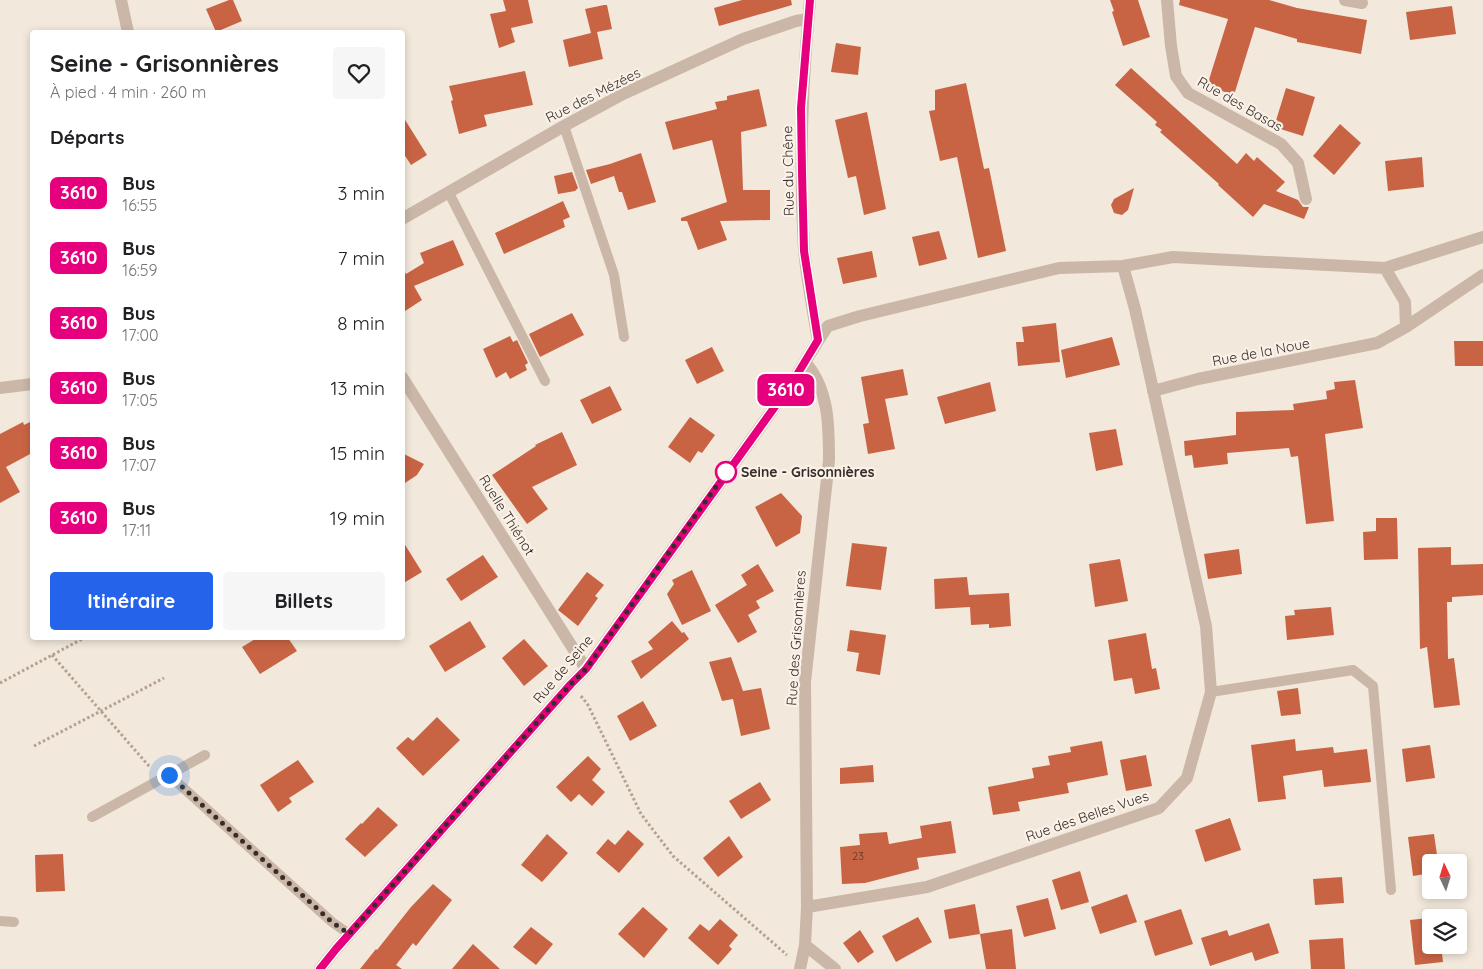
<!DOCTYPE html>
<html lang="fr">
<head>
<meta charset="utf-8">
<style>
  body { margin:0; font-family:Quicksand,sans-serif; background:#f6f6f6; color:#202124; height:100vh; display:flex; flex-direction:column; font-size:19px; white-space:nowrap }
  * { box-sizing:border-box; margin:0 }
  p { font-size:16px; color:#757577 }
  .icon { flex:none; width:28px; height:28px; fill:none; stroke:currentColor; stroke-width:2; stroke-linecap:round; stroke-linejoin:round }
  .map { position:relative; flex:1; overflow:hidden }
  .sheet { position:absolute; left:30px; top:30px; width:375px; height:610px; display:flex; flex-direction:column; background:#fff; border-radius:5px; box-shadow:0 2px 8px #0003 }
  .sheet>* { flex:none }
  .badge { padding:0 10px; border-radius:8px; font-size:18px; line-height:32px }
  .needle { width:32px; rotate:356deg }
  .controls { position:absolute; left:1422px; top:854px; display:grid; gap:10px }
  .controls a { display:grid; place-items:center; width:45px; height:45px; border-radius:5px; background:#fff; box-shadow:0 2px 8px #0003; font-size:25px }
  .you { position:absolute; width:25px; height:25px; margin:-12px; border:4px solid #fff; border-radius:50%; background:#1a73e8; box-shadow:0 0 0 8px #1a73e833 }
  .map>.badge { position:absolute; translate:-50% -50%; box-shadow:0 0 0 2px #fff }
  h2 { padding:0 20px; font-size:19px; line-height:45px }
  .round { display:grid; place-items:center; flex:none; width:52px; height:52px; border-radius:5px; background:#f6f6f6 }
  .headline { display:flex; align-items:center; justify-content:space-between; height:85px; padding:0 20px }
  h1 { font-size:24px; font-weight:700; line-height:38px }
  .cta { display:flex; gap:10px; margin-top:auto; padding:10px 20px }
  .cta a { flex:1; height:58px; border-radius:5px; background:#2563eb; color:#fff; font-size:20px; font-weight:700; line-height:58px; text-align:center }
  .cta a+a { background:#f6f6f6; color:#202124 }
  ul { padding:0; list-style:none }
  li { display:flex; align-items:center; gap:15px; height:65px; padding:0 20px }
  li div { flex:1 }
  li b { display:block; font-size:19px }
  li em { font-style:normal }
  li .badge { min-width:55px; font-weight:700; text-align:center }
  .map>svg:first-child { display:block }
  .building { fill:#c86444 }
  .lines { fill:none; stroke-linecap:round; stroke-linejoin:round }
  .path { stroke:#b6a191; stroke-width:3; stroke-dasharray:2.5 2.5; stroke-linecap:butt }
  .lane { stroke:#cbb7a7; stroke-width:10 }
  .street { stroke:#cbb7a7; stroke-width:12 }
  .line-casing { stroke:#fff; stroke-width:11 }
  .line { stroke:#e6007e; stroke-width:8 }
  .walk { stroke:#372d28; stroke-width:5; stroke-dasharray:0 9 }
  .stop-dot { fill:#fff; stroke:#e6007e; stroke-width:2.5 }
  .labels { text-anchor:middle; stroke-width:4.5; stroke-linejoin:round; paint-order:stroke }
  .number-label { font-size:11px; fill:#5b3b2f }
  .street-label { font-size:14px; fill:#372d28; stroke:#faf2e8 }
  .stop-label { font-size:14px; font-weight:bold; fill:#372d28; stroke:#faf2e8; text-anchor:start }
</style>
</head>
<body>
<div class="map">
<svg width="1483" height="969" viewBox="0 0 1483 969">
  <rect width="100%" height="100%" fill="#f2e8db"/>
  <path class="building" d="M229,0H233L242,21L216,32L206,9Z
    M503,0H528L533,23L511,28L515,42L499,48L490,14L506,11Z
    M742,0H791L792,5L719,26L714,8Z
    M1110,0H1138L1150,37L1123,46L1112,12L1114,11Z
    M1180,0H1269L1297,8L1367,20L1361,54L1297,42V39L1255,27L1234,95L1207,86L1228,19L1179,5Z
    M604,5H607L612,29L597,32L603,59L569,67L563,40L591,33L585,9Z
    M1452,6L1456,34L1410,40L1406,12Z
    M836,43L861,47L858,75L831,72Z
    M1131,68L1237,164L1246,153L1254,161L1257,157L1285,182L1276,191L1298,200L1303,207H1309L1304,219L1264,204L1253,217L1218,185L1219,184L1160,132L1162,130L1155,125L1157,122L1115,85Z
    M525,71L533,105L484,115L487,126L459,134L451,101L453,100L449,86Z
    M966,83L984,169L989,168L1006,251L978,258L957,157L940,161L929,111L935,110V90Z
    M1286,88L1315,97L1303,136L1274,127Z
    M759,89L767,126L741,132L743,190H770V220L720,221L727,240L698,250L687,221H681V218L727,202L712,140L673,150L665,122L717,109L715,102L727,100V96Z
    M867,112L886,209L864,215L856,176L848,178L835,120Z
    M402,115L427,155L411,165L402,151Z
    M1340,124L1361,143L1334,175L1313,156Z
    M641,153L656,202L628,210L622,192H619L614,176L591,184L586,170L610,164Z
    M1422,157L1424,187L1388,191L1385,161Z
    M572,172L578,188L575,191L558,194L554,176Z
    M1134,188L1128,210L1122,215L1114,213L1111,205L1114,199Z
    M563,201L570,217L563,220L565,227L504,254L495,233Z
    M939,231L947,259L919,266L912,237Z
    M453,240L464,265L414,286L422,300L402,313V268L406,274L424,263L420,253Z
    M872,251L877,277L843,284L837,258Z
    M572,313L584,335L540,357L529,334Z
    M1056,323L1060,362L1018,366L1016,342H1024L1022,327Z
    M510,336L513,342L517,340L528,363L525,365L527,370L510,379L506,372L496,378L483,349Z
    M1112,337L1120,365L1066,378L1061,350Z
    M1454,341H1483V366H1455Z
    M712,347L724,371L697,384L685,360Z
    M903,369L908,395L885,399L895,449L868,454L863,424L869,423L861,377Z
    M1355,380L1363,428L1325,434L1334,521L1306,524L1298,456L1291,457L1289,448L1227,453L1228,464L1194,468L1192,455L1185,456L1184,441L1236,435V412L1294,410L1293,404L1327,399L1326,391L1335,389L1334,382Z
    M990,382L996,411L945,424L937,397Z
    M610,386L622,410L592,424L580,400Z
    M690,417L715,435L702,453L698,451L690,463L668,447Z
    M32,421V453L6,467L20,492L0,503V434L23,422L24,425Z
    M1116,429L1123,465L1096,471L1089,433Z
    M562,432L577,465L532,487L548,509L527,524L492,475L536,446L535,445Z
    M402,453L424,464L417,475L402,485Z
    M781,493L802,516L800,533L776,547L755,507Z
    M1376,518H1397L1398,559L1364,560L1363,532L1376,531Z
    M402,540L422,572L402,584Z
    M852,543L887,547L881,590L846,586Z
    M1451,547V565L1483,564V595L1452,597V602H1447L1448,659L1454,658L1460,705L1434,708L1427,647L1420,649L1418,548Z
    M1239,549L1242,574L1208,579L1204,554Z
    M483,555L498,577L461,601L446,579Z
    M1120,559L1128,601L1095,607L1089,564Z
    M758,564L774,591L756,601L760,608L748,615L757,632L738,643L715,605L747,585L741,575Z
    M692,570L711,611L682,625L667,594L674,584L672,580Z
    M587,572L604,585L595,596L598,598L578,626L558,610Z
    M967,577L969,595L1009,593L1011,626L989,628V624L971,625L970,607L935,609L934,579Z
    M1331,607L1334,635L1287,640L1285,616L1295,615L1294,610Z
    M470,621L486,647L445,672L429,646Z
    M672,621L682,633L684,632L689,639L641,679L631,661L653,649L648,642Z
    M850,630L886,635L880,675L856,671L859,653L847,651Z
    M1146,633L1152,669L1156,668L1160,689L1135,694L1132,678L1114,681L1108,640Z
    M257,638H288L297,651L260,674L242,647Z
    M524,639L548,666L524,686L502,658Z
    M731,657L743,691L761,688L770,729L741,736L733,699L722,701L709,662Z
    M1298,688L1301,714L1281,716L1277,691Z
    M643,701L657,726L630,741L617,716Z
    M437,717L460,740L423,776L396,748L408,737L413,741Z
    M1295,739L1296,751L1333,747L1334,753L1367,749L1371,782L1324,787L1322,770L1283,776L1286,799L1258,802L1251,745Z
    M1102,741L1108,775L1067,783L1069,793L1018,802L1020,811L993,815L988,787L1034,778L1032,768L1050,765L1048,756L1071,752L1070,747Z
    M1430,745L1435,778L1406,782L1402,749Z
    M1146,755L1152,786L1126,791L1120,760Z
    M588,756L601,769L592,780L605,792L592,806L579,794L571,802L556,787Z
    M298,760L314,782L289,798L292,802L278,812L260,785Z
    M873,765L874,782L840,784V768Z
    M760,782L771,800L741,819L729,801Z
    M378,807L398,825L365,857L345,839L361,823L362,824Z
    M1230,818L1241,850L1205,862L1195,830Z
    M951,821L956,853L917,858L919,869L865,883L842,884L840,847L860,845L859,834L887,832L889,844L922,838L920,826Z
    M628,830L644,844L619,873L596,853L608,839L615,845Z
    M547,834L568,853L542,882L521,865Z
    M1434,834L1438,862H1431V873L1413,876L1408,837Z
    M729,836L743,857L718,877L703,858Z
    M63,854L65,891L36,892L35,855Z
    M1080,871L1089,902L1061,910L1052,880Z
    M1342,877L1344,903L1315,905L1313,879Z
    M433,884L452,900L416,946L413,943L396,965L402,969H360L376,949L377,950L411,907Z
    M1127,894L1137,922L1100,934L1091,907Z
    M1048,898L1056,929L1024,937L1016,906Z
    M975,904L980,934L1012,929L1016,969H986L980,934L949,939L944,910Z
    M643,907L668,929L644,958L618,934Z
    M1181,909L1193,944L1155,956L1144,921Z
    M918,917L932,942L896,962L882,936Z
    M1438,917L1431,918V945H1441L1443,962L1415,965L1410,920Z
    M720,919L738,935L729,946L732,949L718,965L688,938L700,924L709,931Z
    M1269,923L1279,953L1255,961L1252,952L1210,966L1201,938L1227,930L1229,936Z
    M531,927L553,944L536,965L513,947Z
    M860,930L874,952L858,963L843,943Z
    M1343,938L1345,969H1311L1309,940Z
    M473,944L500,969H452Z"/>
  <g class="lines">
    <path class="path" d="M52,655L148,765L151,766
      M0,683L84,638
      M581,696L588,705L641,814L673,856L787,955
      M34,746L164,678"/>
    <path class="lane" d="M564,126L614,275L624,337
      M449,193L545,381
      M1211,692L1353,670L1373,686L1391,890
      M169,775L332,922L349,934
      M92,817L205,755
      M0,921L14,922"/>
    <path class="street" d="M121,0L128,32
      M810,0C802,83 799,167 804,250C807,280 813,311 818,341
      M1167,0L1171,46L1176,76L1188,93L1281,144L1298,163L1306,199
      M1345,0L1362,3
      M402,219L564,126L623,94L743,39L796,21L808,19
      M1385,268L1405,302L1406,327
      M805,362C829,389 829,426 829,460L805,682L807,907L805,945L835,969
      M402,377L586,669
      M0,388L32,384
      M1153,391L1198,379L1377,343L1406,327L1483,275
      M807,907L927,887L1159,808L1187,778L1211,692L1206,626L1135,309L1123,266
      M320,969L336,949L571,684L586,669L792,383L818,341L828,326L860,316L1059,268L1123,266L1173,257L1385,268L1483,237
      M800,969L805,945"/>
  </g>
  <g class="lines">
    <defs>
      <path id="line" d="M320,969L336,949L571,684L586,669L792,383L818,340L804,251L802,172L801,108L810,0"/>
    </defs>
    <use href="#line" class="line-casing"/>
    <use href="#line" class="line"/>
    <path class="walk" d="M169,775L332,922L349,934L571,684L586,669L730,467L726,472"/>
  </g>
  <circle class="stop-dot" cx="726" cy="472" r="10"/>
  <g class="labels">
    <g class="number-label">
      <text x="858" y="860">23</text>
    </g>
    <g class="street-label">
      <text transform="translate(593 95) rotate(-27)" y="5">Rue des Mézées</text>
      <text transform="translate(1240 104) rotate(30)" y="5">Rue des Basas</text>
      <text transform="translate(788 171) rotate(-91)" y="5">Rue du Chêne</text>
      <text transform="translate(1261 352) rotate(-11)" y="5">Rue de la Noue</text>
      <text transform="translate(507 515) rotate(58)" y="5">Ruelle Thiénot</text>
      <text transform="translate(796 638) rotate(-86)" y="5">Rue des Grisonnières</text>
      <text transform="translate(563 669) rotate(-50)" y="5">Rue de Seine</text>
      <text transform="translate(1087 816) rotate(-19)" y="5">Rue des Belles Vues</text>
    </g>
    <g class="stop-label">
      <text x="741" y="477">Seine - Grisonnières</text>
    </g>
  </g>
</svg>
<div class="controls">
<a><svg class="needle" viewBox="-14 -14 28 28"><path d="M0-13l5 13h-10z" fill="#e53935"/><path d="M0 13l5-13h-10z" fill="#757577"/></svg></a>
<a><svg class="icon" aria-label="layers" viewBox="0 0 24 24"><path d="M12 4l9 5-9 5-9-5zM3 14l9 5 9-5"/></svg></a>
</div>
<div class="you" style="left:169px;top:775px"></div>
<b class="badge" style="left:786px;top:390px;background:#e6007e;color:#fff">3610</b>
<section class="sheet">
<div class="headline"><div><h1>Seine - Grisonnières</h1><p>À pied · 4 min · 260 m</p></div><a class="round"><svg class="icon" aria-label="heart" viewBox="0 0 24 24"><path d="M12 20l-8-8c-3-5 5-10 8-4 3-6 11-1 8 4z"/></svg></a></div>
<h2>Départs</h2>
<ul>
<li><span class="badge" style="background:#e6007e;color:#fff">3610</span><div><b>Bus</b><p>16:55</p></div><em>3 min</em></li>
<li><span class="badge" style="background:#e6007e;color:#fff">3610</span><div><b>Bus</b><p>16:59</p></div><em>7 min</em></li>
<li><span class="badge" style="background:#e6007e;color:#fff">3610</span><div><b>Bus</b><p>17:00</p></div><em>8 min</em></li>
<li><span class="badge" style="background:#e6007e;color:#fff">3610</span><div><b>Bus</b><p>17:05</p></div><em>13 min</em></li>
<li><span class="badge" style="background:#e6007e;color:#fff">3610</span><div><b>Bus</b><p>17:07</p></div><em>15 min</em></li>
<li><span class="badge" style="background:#e6007e;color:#fff">3610</span><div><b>Bus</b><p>17:11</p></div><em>19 min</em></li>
</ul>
<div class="cta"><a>Itinéraire</a><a>Billets</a></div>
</section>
</div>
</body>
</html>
